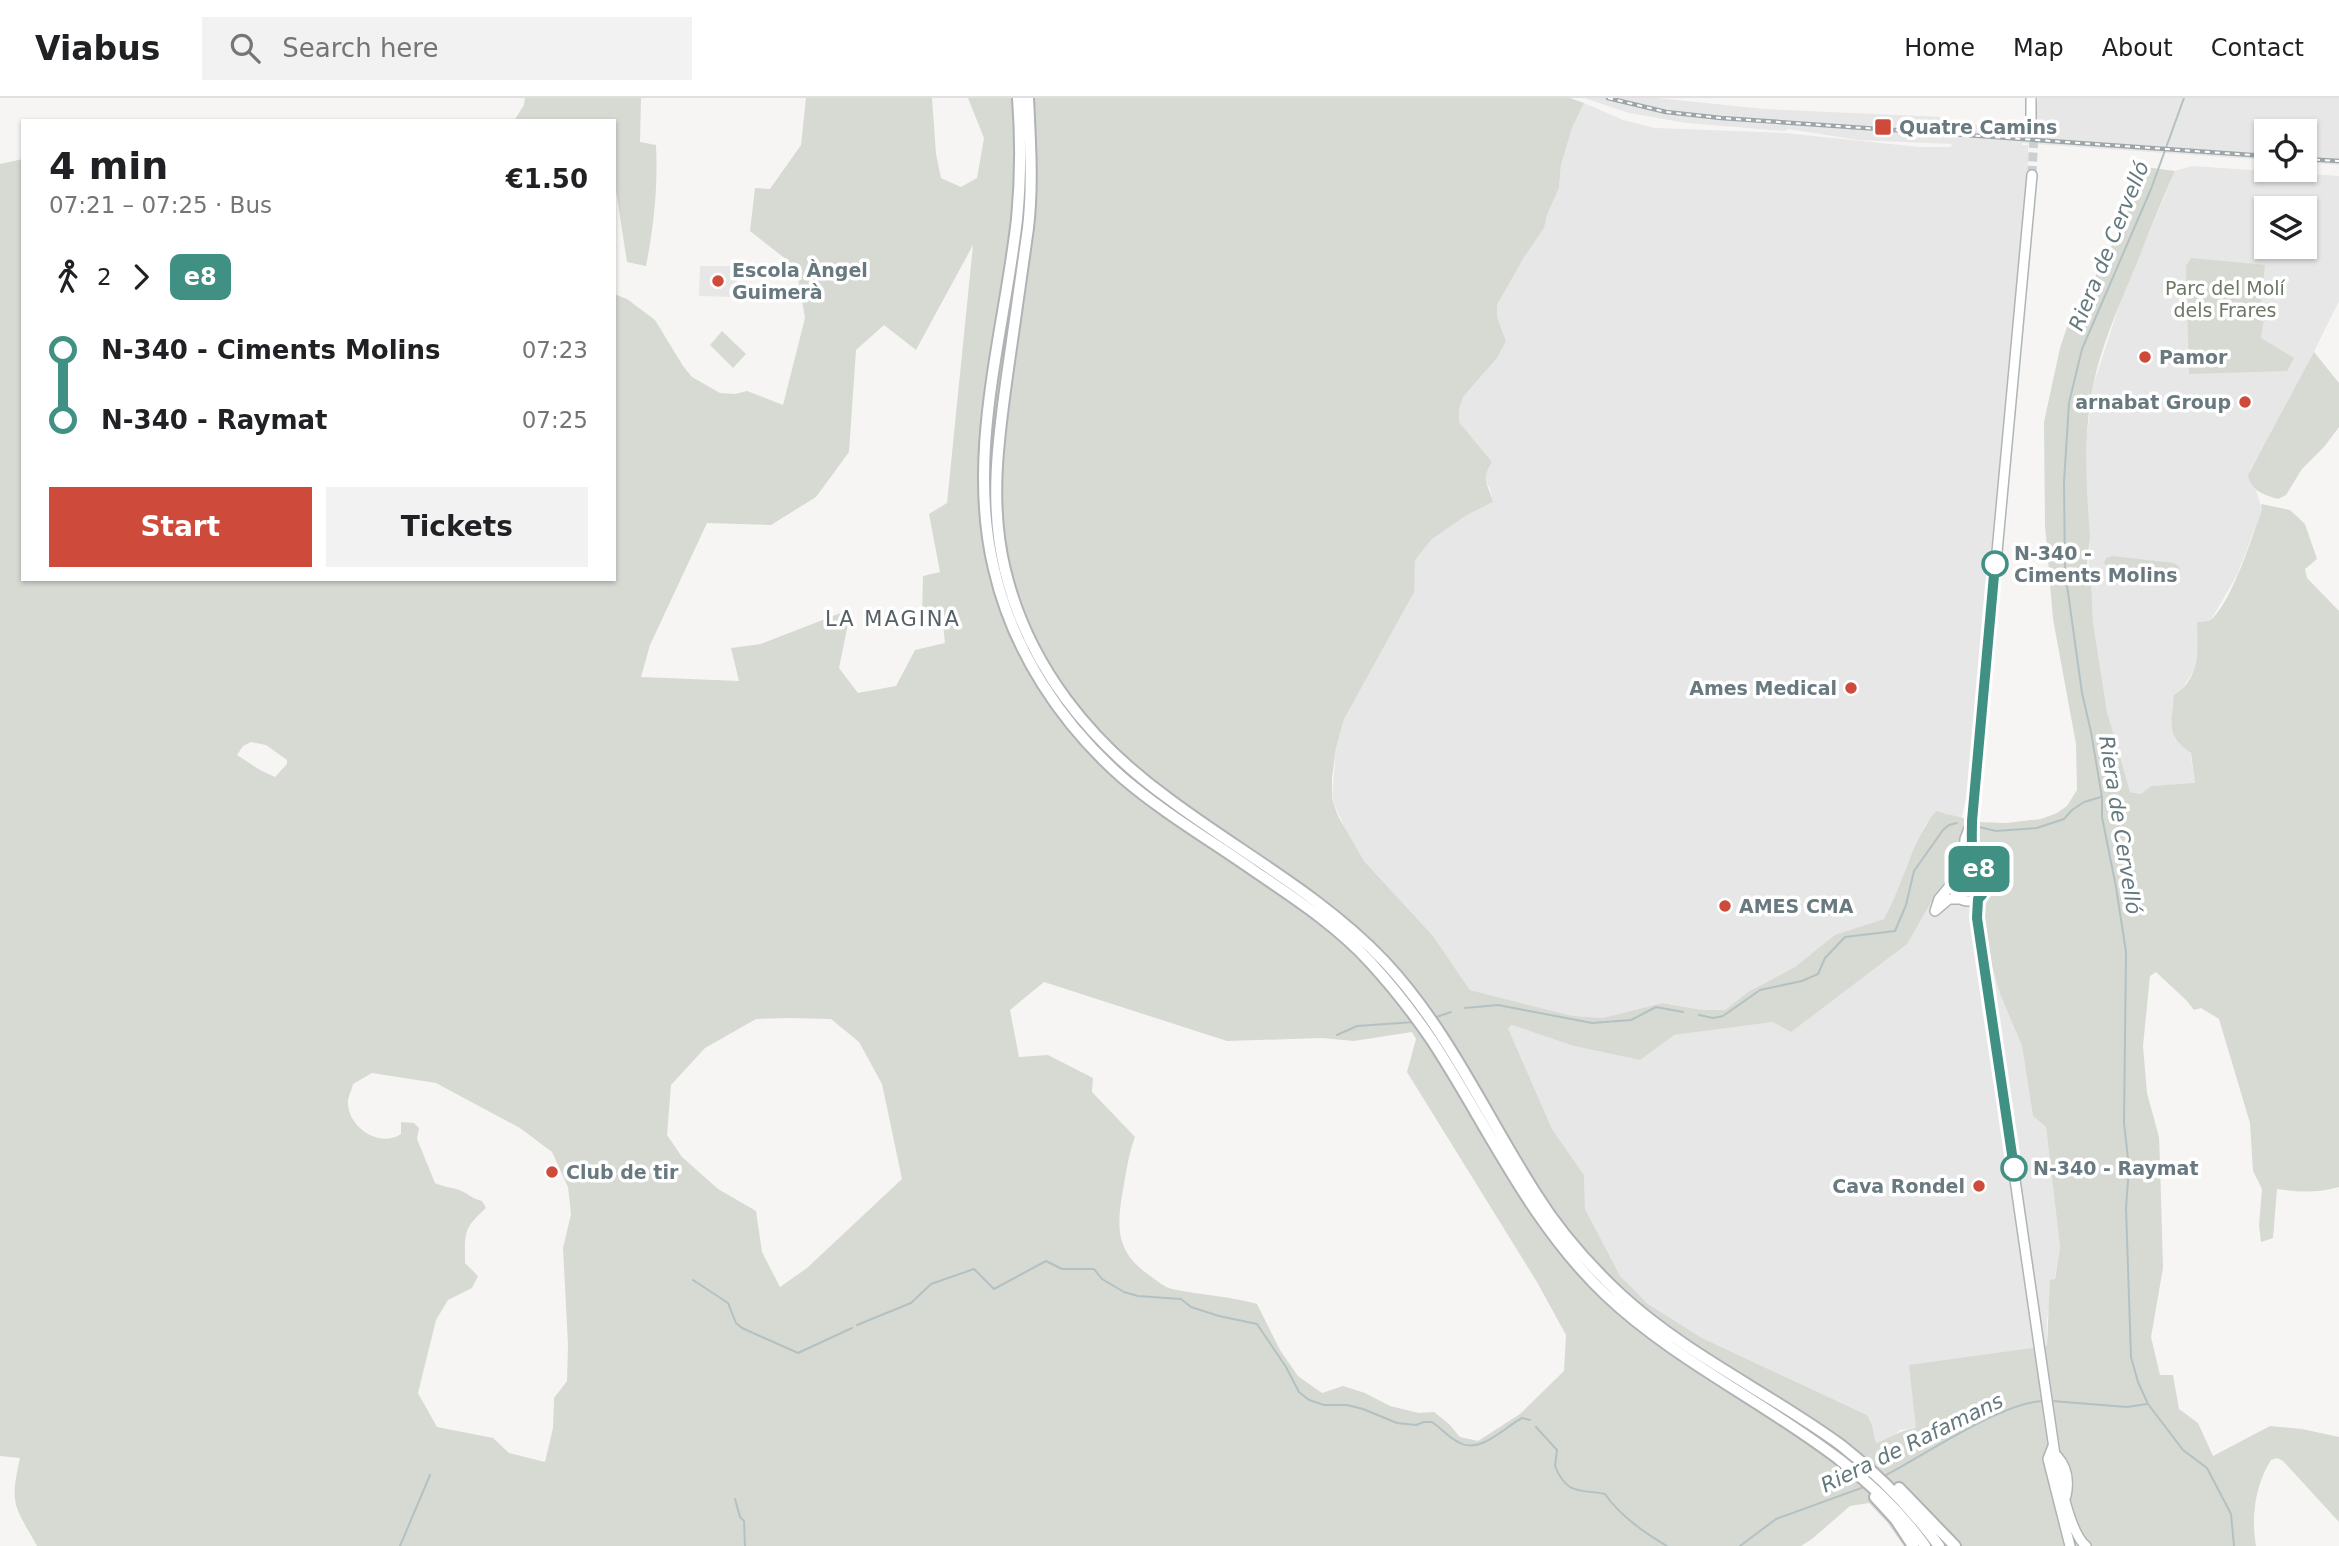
<!DOCTYPE html>
<html lang="en">
<head>
<meta charset="utf-8">
<style>
  body { margin:0; font-family:"DejaVu Sans",sans-serif; background:#f2f2f2; color:#202124; height:100vh; display:flex; flex-direction:column; font-size:26px; white-space:nowrap }
  * { box-sizing:border-box; margin:0 }
  p { font-size:23px; color:#757577 }
  .icon { flex:none; width:38px; height:38px; fill:none; stroke:currentColor; stroke-width:2; stroke-linecap:round; stroke-linejoin:round }
  .map { position:relative; flex:1; overflow:hidden }
  .sheet { position:absolute; left:21px; top:21px; width:595px; height:462px; display:flex; flex-direction:column; background:#fff; border-radius:0px; box-shadow:0 2px 5px #0004 }
  .sheet>* { flex:none }
  .badge { padding:0 14px; border-radius:10px; font-size:24px; line-height:46px }
  .tools { position:absolute; left:2254px; top:21px; display:grid; gap:14px }
  .tools a { display:grid; place-items:center; width:63px; height:63px; border-radius:0px; background:#fff; box-shadow:0 2px 5px #0004; font-size:35px }
  .map>.badge { position:absolute; translate:-50% -50%; box-shadow:0 0 0 4px #fff }
  .legs { display:flex; align-items:center; gap:10px; height:77px; padding:0 28px; font-size:23px }
  .legs p { margin-inline-start:auto }
  .summary { display:flex; align-items:center; justify-content:space-between; height:119px; padding:0 28px }
  h1 { font-size:38px; font-weight:700; line-height:52px }
  .cta { display:flex; gap:14px; margin-top:auto; padding:14px 28px }
  .cta a { flex:1; height:80px; border-radius:0px; background:#ce4b3b; color:#fff; font-size:28px; font-weight:700; line-height:80px; text-align:center }
  .cta a+a { background:#f2f2f2; color:#202124 }
  ul { padding:0 28px; list-style:none }
  li { display:flex; align-items:center; gap:24px; height:70px; font-size:26px }
  li i { display:grid; place-items:center; width:10px; height:100%; margin:0 9px; background:currentColor }
  li i::after { content:''; width:18px; height:18px; margin:-9px; border:5px solid; border-radius:50%; background:#fff }
  li p { margin-inline-start:auto }
  li:first-child i { background:linear-gradient(#0000 50%,currentColor 0) }
  li:last-child i { background:linear-gradient(currentColor 50%,#0000 0) }
  header { display:flex; align-items:center; gap:42px; box-sizing:border-box; height:98px; padding:0 35px; background:#fff; border-bottom:2px solid #e0e0e0 }
  header strong { font-size:33px }
  nav { display:flex; gap:38px; margin-inline-start:auto; font-size:24px }
  .search { width:490px; height:63px; background:#f2f2f2; display:flex; align-items:center; gap:18px; box-sizing:border-box; padding:0 24px; border-radius:0px; color:#757577; font-size:26px }
  .map>svg:first-child { display:block }
  .built { fill:#e6e7e6; fill-rule:evenodd }
  .green { fill:#d6dad3; fill-rule:evenodd }
  .lines { fill:none; stroke-linecap:round; stroke-linejoin:round }
  .stream { stroke:#b4c1c3; stroke-width:2 }
  .major-tunnel { stroke:#cbd0d0; stroke-width:9; stroke-dasharray:9 4.5; stroke-linecap:butt }
  .major-casing { stroke:#afb4b6; stroke-width:12 }
  .highway-casing { stroke:#afb3b5; stroke-width:14 }
  .major { stroke:#fff; stroke-width:9 }
  .highway { stroke:#fff; stroke-width:10 }
  .rail-casing { stroke:#9da5a8; stroke-width:4.5 }
  .rail { stroke:#fff; stroke-width:2; stroke-dasharray:5; stroke-linecap:butt }
  .line-1-casing { stroke:#fff; stroke-width:16 }
  .line-1 { stroke:#409183; stroke-width:10 }
  .poi-dot { fill:#ce4b3b; stroke:#fff; stroke-width:2.5 }
  .stop-1-dot { fill:#fff; stroke:#409183; stroke-width:3.5 }
  .labels { text-anchor:middle; stroke-width:7; stroke-linejoin:round; paint-order:stroke }
  .poi-label { font-size:19px; font-weight:bold; fill:#687980; stroke:#fff; text-anchor:start }
  .park-label { font-size:19px; fill:#6c7866; stroke:#fff }
  .stop-label { font-size:19px; font-weight:bold; fill:#687980; stroke:#fff; text-anchor:start }
  .water-label { font-size:21px; font-style:italic; fill:#64797d; stroke:#fff }
  .neighbourhood-label { font-size:21px; letter-spacing:2px; fill:#556166; stroke:#fff }
</style>
</head>
<body>
<header>
<strong>Viabus</strong>
<div class="search"><svg class="icon" aria-label="search" viewBox="0 0 24 24"><circle cx="10" cy="10" r="6"/><path d="M15 15l6 6"/></svg>Search here</div>
<nav><a>Home</a><a>Map</a><a>About</a><a>Contact</a></nav>
</header>
<div class="map">
<svg width="2339" height="1448" viewBox="0 0 2339 1448">
  <rect width="100%" height="100%" fill="#f6f5f3"/>
  <path class="built" d="M1584,0H1657L1764,11L1943,19L1970,26L2033,35L2038,0H2339V67L2305,64V33H2266V62L2022,45V47H2028V78L2010,250L1975,627L1969,688L1961,722L1946,715L1926,725L1906,769L1897,799L1884,821L1835,838L1795,869L1748,894L1725,912H1702L1662,905L1603,920L1573,918L1470,892L1433,838L1364,763L1347,735L1332,701L1336,650L1344,621L1414,475L1415,462L1432,441L1467,417L1493,404L1490,390L1484,382L1485,375L1492,364L1459,324V312L1463,299L1497,260L1506,243L1497,219V207L1523,161L1544,130L1547,117L1559,90L1561,67L1572,30L1584,5L1623,22L1655,30L1785,35L1919,49H1951L1952,46L1858,42L1789,31L1784,33L1687,25L1629,15Z
    M2192,68L2339,78V203L2284,314L2250,372L2248,377L2251,387L2256,392L2262,412L2237,477L2212,520L2206,524L2198,546L2194,572L2181,593L2195,686L2151,688L2141,696L2136,695L2130,694L2126,686L2107,614L2093,524L2091,480L2088,475L2090,441L2085,392L2087,337L2093,288L2121,202L2175,73ZM2266,110H2305V149H2266Z
    M700,168H737L736,199L699,198Z
    M1956,767L1986,768L1993,782L1984,812L1992,868L2000,896L2022,948L2033,1018L2046,1029L2060,1149L2047,1222V1248L1916,1330L1900,1332L1893,1339L1876,1345L1871,1332V1323L1867,1317L1702,1240L1648,1206L1620,1179L1585,1111L1584,1077L1552,1031L1508,930L1512,926L1574,948L1640,962L1673,937L1773,924L1785,928L1931,804L1944,791Z"/>
  <path class="green" d="M525,0H641L640,44L656,47C658,88 654,128 646,168L627,164L614,80V23H514L524,7Z
    M806,0H932L936,56L941,80L961,89L977,80L984,40L968,0H1570L1584,5L1572,30L1561,67L1559,90L1547,117L1544,130L1523,161L1497,207V219L1506,243L1497,260L1463,299L1459,312V324L1492,364C1480,383 1488,385 1493,404L1467,417L1432,441L1415,462L1414,494L1344,621L1336,650L1332,680V701L1338,718L1364,763L1433,838L1470,892L1573,918L1603,920L1662,905L1702,912H1725L1748,894L1795,869L1835,837L1884,821C1904,786 1910,745 1936,713L1978,724L2006,725L2041,721L2057,715L2067,708L2077,692L2076,646L2053,521L2045,427L2044,324L2060,250L2068,226L2075,210L2091,193L2102,158L2116,143L2145,69L2175,73C2161,103 2149,135 2136,167C2120,206 2101,247 2093,288C2083,339 2086,388 2090,438C2090,452 2083,467 2091,480L2093,524L2107,614L2130,694L2141,696L2151,688L2195,685L2191,655C2165,637 2172,625 2174,597C2200,582 2198,551 2197,524C2203,524 2208,524 2213,520C2234,498 2251,441 2262,412L2261,406L2290,412L2305,426L2317,461L2305,471L2307,480L2339,513V1089C2318,1095 2298,1094 2277,1091L2273,1140L2261,1144L2259,1127L2262,1091L2253,1073L2250,1025L2219,921L2201,910L2194,912L2186,902L2156,874L2150,878L2143,948L2147,995L2159,1039L2160,1065L2163,1170L2151,1239L2160,1277H2173L2179,1311L2198,1325L2213,1358L2270,1328L2302,1331L2339,1339V1424L2283,1363L2277,1360L2271,1362C2255,1387 2251,1419 2256,1448H1904L1887,1424L1869,1405L1850,1408L1812,1441L1801,1448H37C15,1408 9,1408 20,1360L0,1358V66L23,61V481H614V196L627,201L655,222L683,268L692,279L720,295L735,296L747,293L783,307L805,220L796,169L750,133L755,90L770,91L801,47ZM973,147L947,405L929,416L940,474L923,478L922,517L943,527L945,545L915,552L896,588L858,595L839,570L851,511L761,546L731,550L739,583L641,579L650,547L707,425L771,427L816,399L849,354L856,252L884,227L916,252ZM251,644L266,647L287,662V666L275,679L260,672L237,657L243,648ZM1956,768H1986L1993,782L1984,812L1992,868L2000,896L2022,948L2033,1018L2046,1029L2060,1149L2055,1181L2050,1182L2047,1248L1909,1267L1916,1330C1900,1332 1891,1340 1876,1345C1873,1335 1873,1325 1867,1317L1702,1240L1648,1206L1620,1178L1585,1111L1584,1077L1552,1031L1508,930L1512,927L1574,948L1640,962L1674,937L1773,924L1791,934L1907,846L1931,804L1944,791ZM1044,884L1227,943L1322,940L1354,943L1412,934L1416,941L1407,974L1537,1184L1566,1237L1564,1273L1520,1316L1478,1343L1460,1339L1449,1326L1434,1314L1419,1315L1390,1308L1365,1295L1343,1288L1322,1295L1298,1278L1280,1252L1257,1206C1229,1198 1200,1197 1172,1191C1164,1189 1156,1182 1149,1177C1113,1152 1117,1125 1124,1086C1127,1070 1129,1055 1135,1039L1092,994L1093,980L1048,957L1019,959L1010,912ZM788,920L831,921L859,944L882,986L902,1081L807,1170L780,1189L762,1154L756,1113L718,1091L682,1059L667,1037L671,987L705,950L756,921ZM372,975L436,985L520,1030L552,1054L568,1089L571,1116L563,1150L568,1246L567,1283L554,1300L553,1330L545,1364L509,1355L493,1340L437,1329L418,1295L436,1222L448,1202L472,1190L478,1178L465,1165C465,1134 463,1131 486,1110L482,1103C472,1101 468,1095 459,1092C451,1089 443,1089 435,1085L417,1041L419,1030L414,1025L401,1024V1036C379,1051 346,1028 348,1002C349,997 352,991 353,986Z
    M2191,160L2265,167L2260,217L2264,219L2261,240L2294,260L2287,273L2189,276L2186,168Z
    M722,233L746,256L733,270L710,247Z
    M2314,254L2339,285V329L2324,349L2302,371L2286,397L2278,401C2265,397 2250,393 2248,377Z
    M2112,458L2174,465L2179,469L2180,474L2176,478L2171,479L2111,473L2104,465L2106,460Z"/>
  <g class="lines">
    <path class="stream" d="M2184,0L2151,91L2082,251L2069,305L2064,384L2065,473L2082,595L2091,634L2102,699V719L2116,789L2126,854L2124,1025L2129,1069L2126,1110L2131,1259L2138,1284L2148,1306L2183,1352L2207,1370L2231,1416L2234,1448
      M1979,729L1996,733L2037,730L2064,721L2072,712L2084,704L2101,699
      M1465,910L1498,907L1592,925L1631,922L1656,909L1683,914
      M1699,917L1713,920L1723,918L1760,892L1802,883L1818,876L1825,860L1845,839L1895,833L1906,807L1914,773L1943,732L1949,727L1957,725
      M1434,920L1451,914
      M1337,937L1357,928L1415,924
      M693,1182L728,1205L736,1225L742,1230L798,1255L852,1230
      M857,1227L911,1205L931,1186L974,1171L994,1191L1046,1163L1062,1171H1094L1102,1181L1124,1194L1138,1198L1181,1201L1191,1209L1219,1218L1257,1226L1286,1269L1299,1294L1309,1302L1324,1307H1347L1363,1311L1397,1325L1416,1327L1424,1324H1432C1441,1330 1448,1339 1458,1344C1480,1357 1503,1330 1522,1320L1530,1322
      M2052,1303L2127,1309L2147,1306
      M1536,1329L1557,1352L1555,1368C1567,1398 1581,1391 1605,1396C1620,1418 1643,1434 1667,1448
      M1884,1378C1923,1358 2002,1304 2043,1303
      M735,1401L740,1419L744,1423L745,1448
      M400,1448L430,1377
      M1740,1448L1776,1421L1864,1389"/>
    <path class="major-tunnel" d="M2032,77L2034,35"/>
    <defs>
      <path id="major" d="M2031,0V25L2034,35
        M2032,77L1972,723C1972,734 1971,746 1973,757C1977,774 1995,786 1978,801L1977,820L2055,1357C2059,1379 2070,1435 2086,1448
        M1963,772L1965,741L1970,728
        M1978,801C1944,814 1947,758 1980,774
        M1936,812L1949,801H1961
        M1935,813L1939,801L1954,783
        M2053,1348L2048,1361L2070,1448
        M2057,1358C2067,1369 2069,1384 2066,1398"/>
      <path id="highway" d="M1018,0C1021,40 1021,80 1017,121C1004,236 966,355 994,471C1013,553 1061,626 1124,681C1164,715 1210,742 1253,772C1294,800 1336,827 1370,864C1393,889 1414,916 1433,944C1489,1030 1530,1125 1606,1197C1704,1290 1845,1335 1925,1448
        M1028,0C1030,43 1033,87 1028,130C1021,179 1014,228 1007,278C998,342 989,407 1005,472C1028,568 1090,644 1169,701C1241,755 1321,797 1384,863C1448,931 1486,1018 1536,1096C1559,1133 1588,1166 1620,1196C1686,1257 1770,1295 1842,1348C1879,1377 1911,1410 1939,1448
        M1899,1390L1955,1448
        M1875,1399L1896,1422L1913,1448"/>
    </defs>
    <use href="#major" class="major-casing"/>
    <use href="#highway" class="highway-casing"/>
    <use href="#major" class="major"/>
    <use href="#highway" class="highway"/>
    <defs>
      <path id="rail" d="M1608,0L1666,14L1721,20L2266,58
        M2305,61L2339,63"/>
    </defs>
    <use href="#rail" class="rail-casing"/>
    <use href="#rail" class="rail"/>
  </g>
  <g class="lines">
    <defs>
      <path id="line-1" d="M1995,466L1972,723C1972,734 1971,746 1973,757C1977,774 1995,786 1978,801L1977,820L2014,1070"/>
    </defs>
    <use href="#line-1" class="line-1-casing"/>
    <use href="#line-1" class="line-1"/>
  </g>
  <g class="poi-dot">
    <rect x="1874" y="20" width="18" height="18" rx="3.5"/>
    <circle cx="718" cy="183" r="7"/>
    <circle cx="2145" cy="259" r="7"/>
    <circle cx="2245" cy="304" r="7"/>
    <circle cx="1851" cy="590" r="7"/>
    <circle cx="1725" cy="808" r="7"/>
    <circle cx="552" cy="1074" r="7"/>
    <circle cx="1979" cy="1088" r="7"/>
  </g>
  <g class="stop-1-dot">
    <circle cx="1995" cy="466" r="12"/>
    <circle cx="2014" cy="1070" r="12"/>
  </g>
  <g class="labels">
    <g class="poi-label">
      <text x="1899" y="36">Quatre Camins</text>
      <text x="732" y="179">Escola Àngel<tspan x="732" dy="22">Guimerà</tspan></text>
      <text x="2159" y="266">Pamor</text>
      <text x="2231" y="311" text-anchor="end">arnabat Group</text>
      <text x="1837" y="597" text-anchor="end">Ames Medical</text>
      <text x="1739" y="815">AMES CMA</text>
      <text x="566" y="1081">Club de tir</text>
      <text x="1965" y="1095" text-anchor="end">Cava Rondel</text>
    </g>
    <g class="park-label">
      <text x="2225" y="197">Parc del Molí<tspan x="2225" dy="22">dels Frares</tspan></text>
    </g>
    <g class="stop-label">
      <text x="2014" y="462">N-340 -<tspan x="2014" dy="22">Ciments Molins</tspan></text>
      <text x="2033" y="1077">N-340 - Raymat</text>
    </g>
    <g class="water-label">
      <text transform="translate(2109 148) rotate(-68)" y="7">Riera de Cervelló</text>
      <text transform="translate(2120 727) rotate(81)" y="7">Riera de Cervelló</text>
      <text transform="translate(1912 1345) rotate(-26)" y="7">Riera de Rafamans</text>
    </g>
    <g class="neighbourhood-label">
      <text x="893" y="528">LA MAGINA</text>
    </g>
  </g>
</svg>
<div class="tools">
<a><svg class="icon" aria-label="locate" viewBox="0 0 24 24"><circle cx="12" cy="12" r="6"/><path d="M12 2v4M12 18v4M2 12h4M18 12h4"/></svg></a>
<a><svg class="icon" aria-label="layers" viewBox="0 0 24 24"><path d="M12 4l9 5-9 5-9-5zM3 14l9 5 9-5"/></svg></a>
</div>
<b class="badge" style="left:1979px;top:771px;background:#409183;color:#fff">e8</b>
<section class="sheet">
<div class="summary"><div><h1>4 min</h1><p>07:21 – 07:25 · Bus</p></div><b>€1.50</b></div>
<div class="legs"><svg class="icon" aria-label="walk" viewBox="0 0 24 24"><circle cx="13" cy="4" r="2"/><path d="M13 8l-2 6 4 7M11 14l-3 7M7 12l3-4h3l4 4"/></svg>2<svg class="icon" aria-label="forward" viewBox="0 0 24 24"><path d="M9 5l7 7-7 7"/></svg><b class="badge" style="background:#409183;color:#fff">e8</b></div>
<ul>
<li><i style="color:#409183"></i><b>N-340 - Ciments Molins</b><p>07:23</p></li>
<li><i style="color:#409183"></i><b>N-340 - Raymat</b><p>07:25</p></li>
</ul>
<div class="cta"><a>Start</a><a>Tickets</a></div>
</section>
</div>
</body>
</html>
